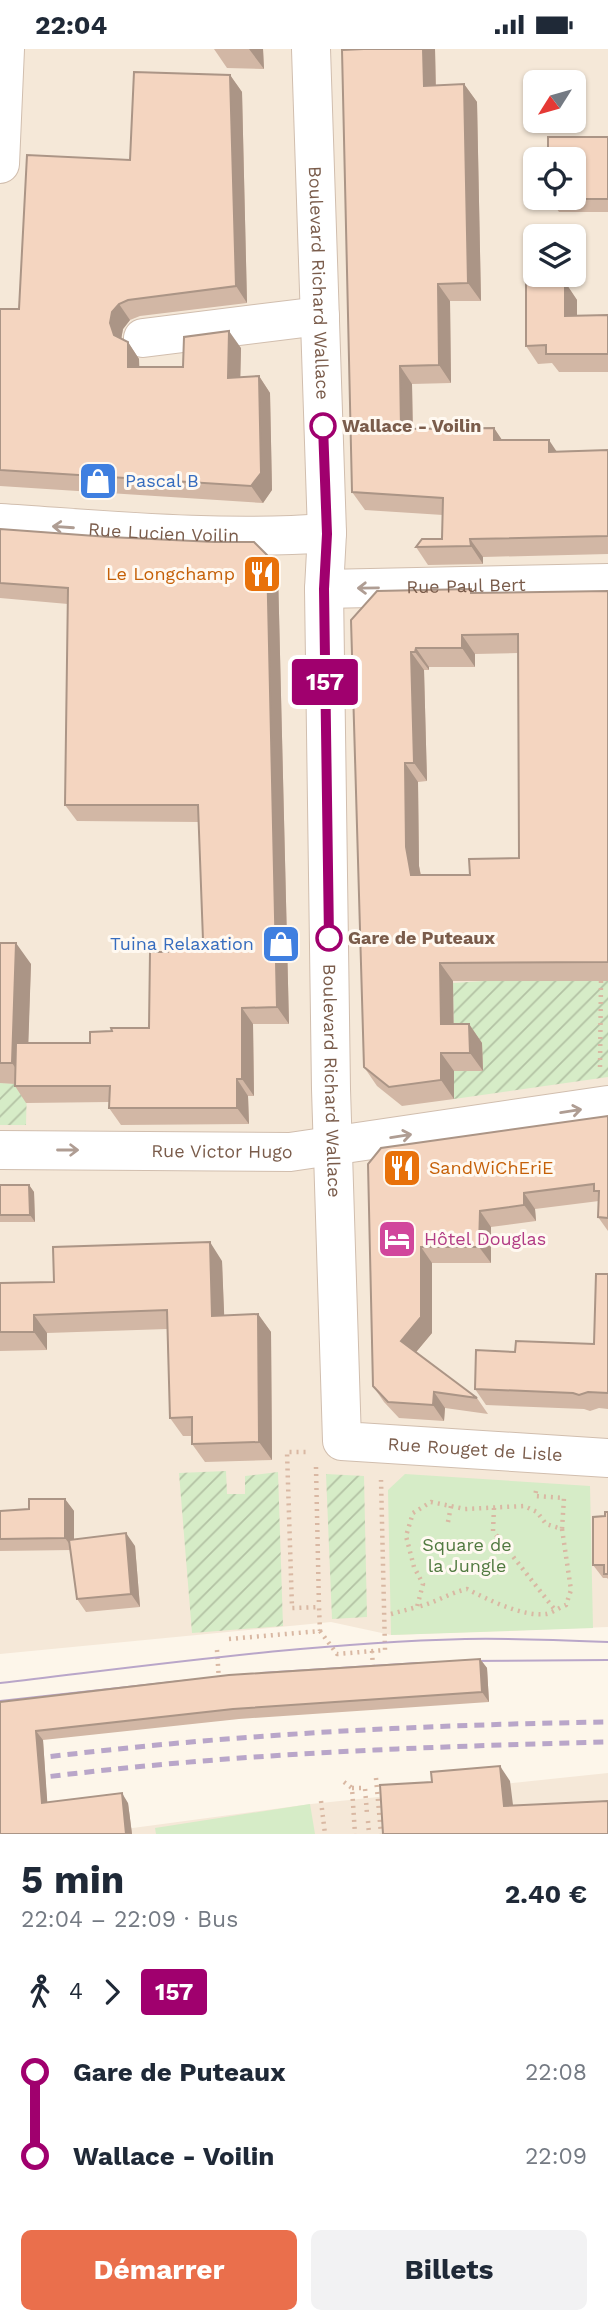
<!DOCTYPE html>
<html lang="fr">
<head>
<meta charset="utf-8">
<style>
  body { margin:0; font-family:"Work Sans",sans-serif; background:#f2f2f3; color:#1f2937; height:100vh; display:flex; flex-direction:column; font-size:26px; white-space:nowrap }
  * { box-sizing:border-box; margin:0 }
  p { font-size:23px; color:#747a83 }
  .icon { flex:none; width:38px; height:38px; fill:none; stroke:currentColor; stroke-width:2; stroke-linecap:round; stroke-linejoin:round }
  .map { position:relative; height:1785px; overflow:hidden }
  .panel { display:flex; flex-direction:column; background:#fff; flex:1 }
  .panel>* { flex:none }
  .badge { padding:0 14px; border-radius:5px; font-size:24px; line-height:46px }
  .needle { width:46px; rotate:233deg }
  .fabs { position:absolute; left:523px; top:21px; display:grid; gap:14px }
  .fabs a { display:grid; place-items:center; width:63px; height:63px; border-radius:10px; background:#fff; box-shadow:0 2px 5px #0004; font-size:35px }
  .map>.badge { position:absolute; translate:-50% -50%; box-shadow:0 0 0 4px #fff }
  .legs { display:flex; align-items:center; gap:10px; height:77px; padding:0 21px; font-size:23px }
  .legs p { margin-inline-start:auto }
  .overview { display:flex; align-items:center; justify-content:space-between; height:119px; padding:0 21px }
  h1 { font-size:38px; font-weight:700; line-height:52px }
  .primary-button { display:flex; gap:14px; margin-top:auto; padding:14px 21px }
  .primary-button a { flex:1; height:80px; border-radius:10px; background:#ea6f4c; color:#fff; font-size:28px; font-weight:700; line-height:80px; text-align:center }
  .primary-button a+a { background:#f2f2f3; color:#1f2937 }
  ul { padding:0 21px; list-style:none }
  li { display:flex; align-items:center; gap:24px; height:84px; font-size:26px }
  li i { display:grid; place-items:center; width:10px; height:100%; margin:0 9px; background:currentColor }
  li i::after { content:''; width:18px; height:18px; margin:-9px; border:5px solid; border-radius:50%; background:#fff }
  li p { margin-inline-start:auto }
  li:first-child i { background:linear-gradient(#0000 50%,currentColor 0) }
  li:last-child i { background:linear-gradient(currentColor 50%,#0000 0) }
  .status { display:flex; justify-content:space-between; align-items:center; height:49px; padding:0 35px; background:#fff; direction:ltr }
  .status svg { height:19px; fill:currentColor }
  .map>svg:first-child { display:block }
  .residential { fill:#f5e8d8; fill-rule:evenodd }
  .green { fill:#d6ecc7 }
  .garden { fill:url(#garden-furrows) }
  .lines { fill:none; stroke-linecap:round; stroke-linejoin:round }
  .minor-casing { stroke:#d1beae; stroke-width:40 }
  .path { stroke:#d9b8a3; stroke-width:4.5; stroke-dasharray:2 5; stroke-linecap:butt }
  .minor { stroke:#fff; stroke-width:38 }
  .tram { stroke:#b9a6c9; stroke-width:2 }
  .rail { stroke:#b9a6c9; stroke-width:5; stroke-dasharray:10 7; stroke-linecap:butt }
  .wall { fill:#d2b7a5; fill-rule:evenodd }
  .shaded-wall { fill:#ab9586 }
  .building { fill:#f4d5c0; stroke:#ab9586; stroke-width:2; fill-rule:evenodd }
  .oneway { stroke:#af9d93 }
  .line-1-casing { stroke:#fff; stroke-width:16 }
  .line-1 { stroke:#a0006e; stroke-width:10 }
  .stop-1-dot { fill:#fff; stroke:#a0006e; stroke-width:3.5 }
  .labels { text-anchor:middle; stroke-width:6; stroke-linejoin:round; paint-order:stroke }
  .street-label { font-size:18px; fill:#7a5c4b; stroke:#fff9f1 }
  .stop-label { font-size:18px; font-weight:bold; fill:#7a5c4b; stroke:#fff9f1; text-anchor:start }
  .shop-label { font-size:18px; fill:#366cbe; stroke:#fff9f1; text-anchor:start }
  .food-label { font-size:18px; fill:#c56008; stroke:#fff9f1; text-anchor:end }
  .hotel-label { font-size:18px; fill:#b23c85; stroke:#fff9f1; text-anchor:start }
  .park-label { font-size:18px; fill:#517a40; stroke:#fff9f1 }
</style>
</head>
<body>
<div class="status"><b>22:04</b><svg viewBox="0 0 49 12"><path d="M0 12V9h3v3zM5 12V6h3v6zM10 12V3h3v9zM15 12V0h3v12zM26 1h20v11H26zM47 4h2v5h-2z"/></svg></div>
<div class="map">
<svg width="608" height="1785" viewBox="0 0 608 1785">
  <defs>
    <pattern id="garden-furrows" width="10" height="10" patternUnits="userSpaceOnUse" patternTransform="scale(1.75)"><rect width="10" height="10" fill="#d6ecc7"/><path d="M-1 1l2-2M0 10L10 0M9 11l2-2" fill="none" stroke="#b3c2a4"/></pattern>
  </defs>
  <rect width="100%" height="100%" fill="#fdf6ea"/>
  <path class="residential" d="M0,0H608V1578L391,1586L331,1573L0,1605ZM536,33H574V72H536ZM536,110H574V149H536ZM536,187H574V226H536Z
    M608,1724V1785H88L311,1755Z"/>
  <path class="green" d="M405,1425L590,1437L593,1579L391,1586L388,1441Z
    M310,1755L315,1785H156L155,1779Z"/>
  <path class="garden" d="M484,932H608V1028L454,1050V1022H483L454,994L453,934Z
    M0,1034L27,1035L26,1076H0Z
    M226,1422L227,1445H245V1427L278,1423L283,1577L192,1584L179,1424Z
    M326,1425L364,1427L367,1568L332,1570Z"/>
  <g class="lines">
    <defs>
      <g id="minor">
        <path id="s1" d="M311,0L327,484L324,540L331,1040L342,1392L608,1409"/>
        <path d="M0,115L5,0"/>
        <path d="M143,289L320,267"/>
        <path id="s2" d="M0,474C108,481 218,492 327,484"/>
        <path id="s3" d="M324,540L608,534"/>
        <path id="s4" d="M0,1101L290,1103L608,1056"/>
      </g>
    </defs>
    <use href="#minor" class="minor-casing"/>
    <path class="path" d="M600,1018L601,932
      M316,1418L319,1558
      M536,1442L535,1447L564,1449L562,1480
      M494,1459L493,1482L555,1561
      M448,1473L451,1457
      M391,1565L417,1558L423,1535L414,1518L406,1487L413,1464L431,1453L465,1460L524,1457L537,1463L546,1475L562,1480L571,1541L566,1556C560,1558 552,1564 546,1565C522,1568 487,1550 467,1540C449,1544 435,1554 417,1558
      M320,1582L337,1605L385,1601L381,1431
      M229,1590L320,1582L319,1558L292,1559L287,1403H306
      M217,1601L219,1632
      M372,1602L373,1620
      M376,1729L381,1785
      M344,1733L352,1739L355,1785
      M352,1739H365L367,1765
      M321,1752L325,1785
      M368,1772L369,1785"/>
    <use href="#minor" class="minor"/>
    <path class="tram" d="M464,1612L608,1611
      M261,1624L418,1614
      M0,1634C154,1616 309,1594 465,1590C512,1589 560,1591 608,1593
      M0,1652L191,1631"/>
    <path class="rail" d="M0,1714C201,1687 405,1676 608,1673
      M0,1734C201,1706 405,1698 608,1693"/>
  </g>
  <path class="wall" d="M214,0H263L264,20L227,19Z
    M364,0H435L436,37L464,35L477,53L481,252H450L451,334L412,335L413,380L494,379L502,391L557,402L608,401V505L483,508V515L428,516L416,498L442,490L443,466L365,461L352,443Z
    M230,26L242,43L247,254L140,267L130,271L123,280L121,290L128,293L139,310V318H183L241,299L240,328L259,327L270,344L272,441L263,454L0,437V260H19L130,111Z
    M608,88V163H559L550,150Z
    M565,233L577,251V266H608V323H559L552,314L538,315L526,297Z
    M0,480L278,523L289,975H253L254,1047H248L249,1075L121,1076L109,1059V1053L26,1054L15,1037V1035L0,1034V894L31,915L28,994H90L112,982L149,979L168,903L176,895L203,891L199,773L77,772L65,756L68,555L0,549Z
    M471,540L473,544L608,542V932H453V975H469L482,994L483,1022H454V1050L402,1057L377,1037L364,1018L351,571ZM518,604L519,809L470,826H421L419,817L418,733L427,732L424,621H429V618H475V605Z
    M608,1067V1182L598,1168L599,1152L535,1160L536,1172L491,1178V1214H432V1284L416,1303L477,1349L488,1365L445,1359L444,1372L399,1369L384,1353L373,1337L368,1115Z
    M0,1136H29L34,1143L35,1173H0Z
    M222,1212L224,1267L258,1265L271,1283L272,1411L205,1413L192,1395V1387H183L170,1369L167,1280L47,1284V1301L0,1302V1234L54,1233Z
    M608,1225V1360L599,1359L590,1362L584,1360L486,1356L475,1340L515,1303L594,1295Z
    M65,1450L74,1462V1490L135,1497L140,1558L86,1563L77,1550L71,1501L0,1502V1462L29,1460Z
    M608,1463V1530L607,1529H603L593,1516L605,1467Z
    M480,1610L487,1619L489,1653L239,1670L43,1691L47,1753L128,1754L132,1785H0V1653Z"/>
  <path class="shaded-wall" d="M249,0H263L264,20Z
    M423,0H435L436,55L424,37Z
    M230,26L242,43L247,254L236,237Z
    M464,35L477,53L481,252L468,234Z
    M565,233L577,251V284L565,267Z
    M438,235L450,252L451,334L439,316Z
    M119,255L130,271L123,280L121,291L114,286L110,274L112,263Z
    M229,282L241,299L240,345L228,329Z
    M128,293L139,310L140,335L128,318Z
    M400,317L412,335L413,397L401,380Z
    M259,327L270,344L272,441L263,454L251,437Z
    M494,379L506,397L494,391Z
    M549,391L561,409L549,403Z
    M470,490L483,508V515L471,497Z
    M267,506L278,523L289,975L277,958Z
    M462,586L475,605V618L462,599Z
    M416,599L429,618V621L415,603Z
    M411,603L424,621L427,732L414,714Z
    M405,714L418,733L419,817L424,845L411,826L406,798Z
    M16,894L31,915L27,1035L12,1014Z
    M440,914L453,932L454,994L441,975Z
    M242,959L253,975L254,1047L242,1030Z
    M469,975L482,994L483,1022L470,1004Z
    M441,1004L454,1022V1050L441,1031Z
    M237,1030L248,1047L249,1075L237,1059Z
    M29,1136L34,1143L35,1173L30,1166Z
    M524,1144L535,1160L536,1172L524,1156Z
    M480,1162L491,1178V1214L479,1198Z
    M210,1193L222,1212L225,1286L212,1267Z
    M421,1198L432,1214V1284L412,1308L401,1292Z
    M258,1265L271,1283L272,1411L259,1393Z
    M34,1266L47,1284V1301L34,1283Z
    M434,1343L445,1359L444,1372L433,1356Z
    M65,1450L74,1462V1501L65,1489Z
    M126,1484L135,1497L140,1558L131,1545Z
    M480,1610L487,1619L489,1653L482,1643Z
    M36,1682L43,1691L48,1763L42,1754Z
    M500,1717L510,1732L515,1772L504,1757Z
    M122,1744L128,1754L132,1785H126Z"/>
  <path class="building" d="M364,0H423L424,37L464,35L468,234L438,235L439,316L400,317L401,380L494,379V391H549V403L608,401V487L470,490L471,497L416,498L422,490H442L443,449L352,443L342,1Z
    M134,23L230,26L236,237L128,251L119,255L112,263L110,274L114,286L128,293V318H183L184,288L229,282L228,329L259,327L261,424L251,437L0,421V260H19L27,106L130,111Z
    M548,88H608V150H550V149H574V110H548Z
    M565,233V267L608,266V305H546V296L526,297V234Z
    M0,480L109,488L215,493H254L267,506L277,958L242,959V1030H237V1059H109L110,1037H15L16,994H90V983L112,982L111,979H149L150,903H168V895H176L175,892L203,891L198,756H65L68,539L0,534Z
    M471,540V544L608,542V913L440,914L441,975H469L470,1004H441V1031L389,1038L364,1018L351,571L377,542ZM518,585L519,809L469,810L470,826H411L406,798L405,714H414L411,603H415L416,599H462V586Z
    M0,894H16L12,1014H0Z
    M608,1067V1169L598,1168L599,1142H594V1135L524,1144V1156L480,1162L479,1198H421V1268L401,1292L477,1349L434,1343L433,1356L388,1353L373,1337L368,1115L381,1099Z
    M0,1136H29L30,1166H0Z
    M210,1193L212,1267L258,1265L259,1393L192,1395V1368L170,1369L167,1261L34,1266V1283H0V1234L54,1233L53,1198Z
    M596,1225H608V1344L588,1343L579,1346L573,1344L475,1340L476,1301L515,1303L516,1292L594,1295Z
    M29,1450H65V1489L0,1490V1462L29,1460Z
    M605,1463H608V1525H604V1516H593V1468L605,1467Z
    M126,1484L131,1545L77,1550L69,1491Z
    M480,1610L482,1643L233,1660L36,1682L42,1754L122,1744L126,1785H0V1653L229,1626Z
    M500,1717L504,1757L608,1752V1785H383L380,1736L432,1733L431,1723Z"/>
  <defs><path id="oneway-shaft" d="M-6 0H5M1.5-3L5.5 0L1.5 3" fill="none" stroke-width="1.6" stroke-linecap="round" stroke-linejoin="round" transform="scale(1.75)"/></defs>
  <g class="oneway">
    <use href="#oneway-shaft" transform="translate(63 478) rotate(-176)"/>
    <use href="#oneway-shaft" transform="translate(368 539) rotate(179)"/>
    <use href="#oneway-shaft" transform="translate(571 1062) rotate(-9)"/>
    <use href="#oneway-shaft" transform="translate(401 1087) rotate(-9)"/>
    <use href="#oneway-shaft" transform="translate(68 1101)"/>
  </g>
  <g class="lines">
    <defs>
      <path id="line-1" d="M323,377L327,485L324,540L329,889"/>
    </defs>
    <use href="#line-1" class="line-1-casing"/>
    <use href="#line-1" class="line-1"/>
  </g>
  <defs>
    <symbol id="shop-square" viewBox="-11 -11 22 22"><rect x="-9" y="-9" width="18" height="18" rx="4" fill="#3f7fe0" stroke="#fff9f1"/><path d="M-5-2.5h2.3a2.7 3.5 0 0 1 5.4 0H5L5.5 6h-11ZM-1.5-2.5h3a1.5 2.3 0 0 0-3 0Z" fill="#fff"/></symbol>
    <symbol id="restaurant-square" viewBox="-11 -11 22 22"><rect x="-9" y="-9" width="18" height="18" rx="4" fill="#e8710a" stroke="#fff9f1"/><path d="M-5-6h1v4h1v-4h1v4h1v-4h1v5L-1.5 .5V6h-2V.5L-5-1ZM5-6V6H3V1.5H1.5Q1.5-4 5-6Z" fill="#fff"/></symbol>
    <symbol id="hotel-square" viewBox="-11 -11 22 22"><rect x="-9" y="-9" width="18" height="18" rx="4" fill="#d1479c" stroke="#fff9f1"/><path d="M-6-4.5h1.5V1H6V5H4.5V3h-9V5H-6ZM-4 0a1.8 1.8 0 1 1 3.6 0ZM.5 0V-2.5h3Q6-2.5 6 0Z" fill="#fff"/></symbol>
  </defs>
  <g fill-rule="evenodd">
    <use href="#shop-square" x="76" y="410" width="44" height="44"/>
    <use href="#restaurant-square" x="240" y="503" width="44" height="44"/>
    <use href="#shop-square" x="259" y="873" width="44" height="44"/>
    <use href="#restaurant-square" x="380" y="1097" width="44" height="44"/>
    <use href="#hotel-square" x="375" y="1168" width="44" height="44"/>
  </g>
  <g class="stop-1-dot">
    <circle cx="323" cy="377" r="12"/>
    <circle cx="329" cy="889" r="12"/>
  </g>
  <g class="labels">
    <g class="street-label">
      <text dy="6" stroke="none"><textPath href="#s1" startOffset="234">Boulevard Richard Wallace</textPath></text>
      <text dy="6" stroke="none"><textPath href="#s2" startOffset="164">Rue Lucien Voilin</textPath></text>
      <text dy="6" stroke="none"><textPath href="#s3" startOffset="142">Rue Paul Bert</textPath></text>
      <text dy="6" stroke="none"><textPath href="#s1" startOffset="1032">Boulevard Richard Wallace</textPath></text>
      <text dy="6" stroke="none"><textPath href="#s4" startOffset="222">Rue Victor Hugo</textPath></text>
      <text dy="6" stroke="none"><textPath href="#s1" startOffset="1526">Rue Rouget de Lisle</textPath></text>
    </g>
    <g class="stop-label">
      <text x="342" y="383">Wallace - Voilin</text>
      <text x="348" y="895">Gare de Puteaux</text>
    </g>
    <g class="shop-label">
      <text x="125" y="438">Pascal B</text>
      <text x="254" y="901" text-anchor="end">Tuina Relaxation</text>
    </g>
    <g class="food-label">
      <text x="235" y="531">Le Longchamp</text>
      <text x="429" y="1125" text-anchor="start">SandWiChEriE</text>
    </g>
    <g class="hotel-label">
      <text x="424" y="1196">Hôtel Douglas</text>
    </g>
    <g class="park-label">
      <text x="467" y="1502">Square de<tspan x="467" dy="21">la Jungle</tspan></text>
    </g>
  </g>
</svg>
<div class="fabs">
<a><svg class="needle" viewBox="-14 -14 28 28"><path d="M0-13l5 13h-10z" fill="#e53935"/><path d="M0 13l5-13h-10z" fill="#747a83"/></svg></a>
<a><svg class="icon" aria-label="locate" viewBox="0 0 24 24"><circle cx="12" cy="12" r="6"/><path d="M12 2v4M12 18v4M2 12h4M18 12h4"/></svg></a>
<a><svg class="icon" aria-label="layers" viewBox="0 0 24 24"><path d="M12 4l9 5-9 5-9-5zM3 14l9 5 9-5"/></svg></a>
</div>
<b class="badge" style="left:325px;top:633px;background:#a0006e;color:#fff">157</b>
</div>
<section class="panel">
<div class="overview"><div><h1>5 min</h1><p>22:04 – 22:09 · Bus</p></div><b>2.40 €</b></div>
<div class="legs"><svg class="icon" aria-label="walk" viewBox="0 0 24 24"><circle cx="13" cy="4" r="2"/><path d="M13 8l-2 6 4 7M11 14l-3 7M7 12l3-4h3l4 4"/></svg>4<svg class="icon" aria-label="forward" viewBox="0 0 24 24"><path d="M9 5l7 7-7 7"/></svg><b class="badge" style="background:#a0006e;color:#fff">157</b></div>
<ul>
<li><i style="color:#a0006e"></i><b>Gare de Puteaux</b><p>22:08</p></li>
<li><i style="color:#a0006e"></i><b>Wallace - Voilin</b><p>22:09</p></li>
</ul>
<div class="primary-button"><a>Démarrer</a><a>Billets</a></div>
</section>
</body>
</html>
